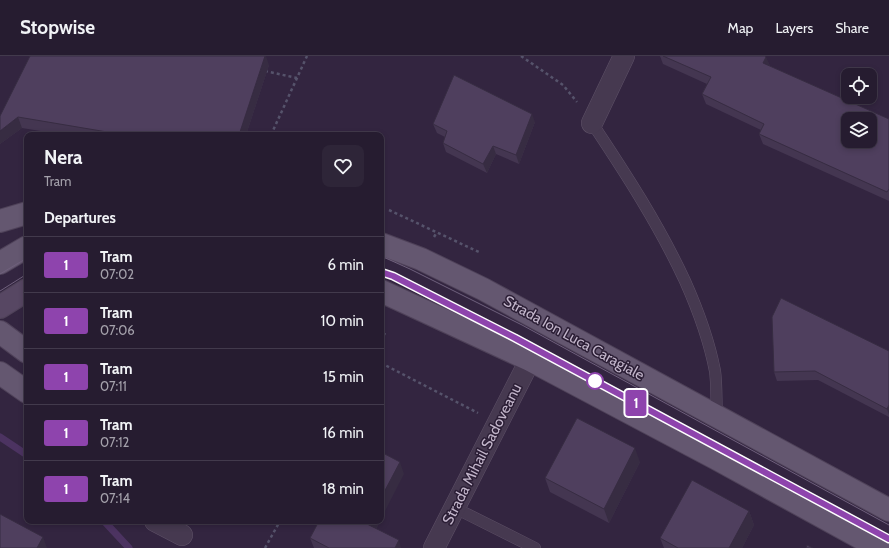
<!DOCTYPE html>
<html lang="en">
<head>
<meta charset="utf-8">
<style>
  body { margin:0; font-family:Cabin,sans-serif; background:#2e2538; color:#f1f3f6; height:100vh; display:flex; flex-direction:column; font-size:15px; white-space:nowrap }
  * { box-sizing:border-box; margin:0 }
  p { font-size:13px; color:#a4a1ab }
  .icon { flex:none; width:22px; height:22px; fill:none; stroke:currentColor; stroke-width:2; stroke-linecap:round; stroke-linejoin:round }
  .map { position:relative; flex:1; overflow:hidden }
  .side { position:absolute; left:24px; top:76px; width:360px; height:392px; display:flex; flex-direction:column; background:#261c30; border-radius:8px; box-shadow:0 2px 6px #0003,0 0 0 1px #423a4c }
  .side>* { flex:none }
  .badge { padding:0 8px; border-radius:3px; font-size:14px; line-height:26px }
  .fabs { position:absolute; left:841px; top:12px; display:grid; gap:8px }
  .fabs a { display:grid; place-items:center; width:36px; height:36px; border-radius:8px; background:#261c30; box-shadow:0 2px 6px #0003,0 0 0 1px #423a4c; font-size:20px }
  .map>.badge { position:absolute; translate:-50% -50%; box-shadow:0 0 0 2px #fff }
  h2 { padding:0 20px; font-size:15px; line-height:36px }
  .round { display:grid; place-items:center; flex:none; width:42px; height:42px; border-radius:8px; background:#2e2538 }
  .summary { display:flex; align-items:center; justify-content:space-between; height:68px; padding:0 20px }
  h1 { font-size:19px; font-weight:700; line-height:30px }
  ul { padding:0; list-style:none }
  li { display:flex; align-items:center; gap:12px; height:56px; padding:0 20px; border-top:1px solid #423a4c }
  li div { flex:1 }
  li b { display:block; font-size:15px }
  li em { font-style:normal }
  li .badge { min-width:44px; font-weight:700; text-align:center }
  header { display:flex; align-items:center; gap:24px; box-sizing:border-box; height:56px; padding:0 20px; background:#261c30; border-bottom:1px solid #423a4c }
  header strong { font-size:19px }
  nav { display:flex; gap:22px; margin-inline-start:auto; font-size:14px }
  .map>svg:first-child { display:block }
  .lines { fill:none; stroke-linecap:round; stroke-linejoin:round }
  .stream { stroke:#4c3361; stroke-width:7 }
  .lane-casing { stroke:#5e5167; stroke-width:12 }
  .street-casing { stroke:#5e5167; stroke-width:22 }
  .secondary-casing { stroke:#4f4259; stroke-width:24 }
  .primary-casing { stroke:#4f4259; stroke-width:24 }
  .path { stroke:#56536b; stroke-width:2.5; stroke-dasharray:3 3; stroke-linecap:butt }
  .lane { stroke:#463950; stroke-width:11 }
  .street { stroke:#463950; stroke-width:21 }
  .secondary { stroke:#574763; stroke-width:22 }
  .primary { stroke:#645770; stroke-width:22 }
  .tram { stroke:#6f607c; stroke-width:1 }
  .wall { fill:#443651 }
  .shaded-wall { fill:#372c42 }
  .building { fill:#4f3f5e; stroke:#372c42; fill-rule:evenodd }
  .line-casing { stroke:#fff; stroke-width:9 }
  .line { stroke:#8e44ad; stroke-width:6 }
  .stop-dot { fill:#fff; stroke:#8e44ad; stroke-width:2 }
  .labels { text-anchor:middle; stroke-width:3; stroke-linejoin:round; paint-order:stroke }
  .street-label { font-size:15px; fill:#c2b5ca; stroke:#2b1e35 }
</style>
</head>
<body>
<header>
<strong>Stopwise</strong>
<nav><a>Map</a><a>Layers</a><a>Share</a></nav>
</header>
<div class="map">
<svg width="889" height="492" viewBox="0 0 889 492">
  <rect width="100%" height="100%" fill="#332540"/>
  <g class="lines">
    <path class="stream" d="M0,381L27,399
      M104,465L129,492"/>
    <defs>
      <path id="lane" d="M592,67C626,118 659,169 685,225C698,254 709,284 715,315C717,329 716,345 717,360
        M455,452L535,492"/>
      <path id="street" d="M592,67L624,0
        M155,465L182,479
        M434,492L530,304"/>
      <path id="secondary" d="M0,251L27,234"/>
      <path id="primary" d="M0,165L27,157
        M381,188L421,203L483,233L889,454
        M0,207L27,191
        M381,235L530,304L717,403L879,492
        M0,276L27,296
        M0,317L27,336"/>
    </defs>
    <use href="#lane" class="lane-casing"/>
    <use href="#street" class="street-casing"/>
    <use href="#secondary" class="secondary-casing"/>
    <use href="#primary" class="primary-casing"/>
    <path class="path" d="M521,0L563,29L577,46
      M265,15L297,22
      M271,79L307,0
      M389,154L481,197
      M434,181L437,176
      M381,284L385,277
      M381,307L478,357
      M265,492L280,465"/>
    <use href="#lane" class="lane"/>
    <use href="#street" class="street"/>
    <use href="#secondary" class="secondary"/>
    <use href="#primary" class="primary"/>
    <path class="tram" d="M381,200L410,213L522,269L889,469
      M381,216L393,220L515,282L889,483
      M0,218L27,202
      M0,235L27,218"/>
  </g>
  <path class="wall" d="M30,0L269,9L246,79H65L22,72L0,88V75Z
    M660,0H765L770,10L889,63V145L763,88L759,78L761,74L706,48L702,38L707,28L663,8Z
    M535,66L519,108L496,98L487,117L446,96L443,87L445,81L437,77L433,68Z
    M889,295V361L818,324L777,325L774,316Z
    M640,406L609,467L550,436L545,422Z
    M749,455L754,469L742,492H664L660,482Z
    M380,465L376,473L401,492H314L310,482Z"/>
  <path class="shaded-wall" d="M265,0H266L269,9L246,79H239Z
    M766,1L770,10L763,7Z
    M532,58L535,66L519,108L516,99Z
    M18,61L22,72L0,88V75Z
    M493,90L496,98L487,117L483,108Z
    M889,349V359L887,353Z
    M635,392L640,406L609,467L604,453Z
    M400,406L404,418L381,463V442Z
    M749,455L754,469L742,492H729Z
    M369,465H380L372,481L367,468Z
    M43,481L47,492H37Z
    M399,484L401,492H395Z"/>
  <path class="building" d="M30,0H265L239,79H125L18,61L0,75V60Z
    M663,0H765L766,1L763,7L889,63V133L887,136L759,78L764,68L702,38L711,21ZM848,63H870V85H848Z
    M454,19L532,58L516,99L493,90L483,108L443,87L447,75L433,68Z
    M781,242L889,295V349L887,353L815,315L774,316L772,261Z
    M577,362L635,392L604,453L545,422Z
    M381,396L400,406L381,442Z
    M692,424L749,455L729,492H678L660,482Z
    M0,458L43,481L37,492H0Z
    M319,465H369L367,468L399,484L395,492H329L310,482Z
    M807,489L813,492H806Z"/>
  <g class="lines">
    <defs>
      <path id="line" d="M381,216L393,220L515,282L889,483"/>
    </defs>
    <use href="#line" class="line-casing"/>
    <use href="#line" class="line"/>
  </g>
  <circle class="stop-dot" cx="595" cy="325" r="8"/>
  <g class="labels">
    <g class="street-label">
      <text transform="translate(574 282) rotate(29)" y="5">Strada Ion Luca Caragiale</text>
      <text transform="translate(482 398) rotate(-63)" y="5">Strada Mihail Sadoveanu</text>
    </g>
  </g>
</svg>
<div class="fabs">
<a><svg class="icon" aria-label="locate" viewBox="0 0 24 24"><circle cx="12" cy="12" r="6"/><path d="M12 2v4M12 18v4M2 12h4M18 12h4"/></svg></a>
<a><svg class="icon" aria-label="layers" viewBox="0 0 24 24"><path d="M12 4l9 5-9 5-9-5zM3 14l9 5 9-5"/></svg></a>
</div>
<b class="badge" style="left:636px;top:347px;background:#8e44ad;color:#fff">1</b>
<section class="side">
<div class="summary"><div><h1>Nera</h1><p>Tram</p></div><a class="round"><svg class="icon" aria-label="heart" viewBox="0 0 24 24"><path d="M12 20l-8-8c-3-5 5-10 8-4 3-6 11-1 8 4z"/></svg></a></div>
<h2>Departures</h2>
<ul>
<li><span class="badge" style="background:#8e44ad;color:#fff">1</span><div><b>Tram</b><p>07:02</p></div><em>6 min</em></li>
<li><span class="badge" style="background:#8e44ad;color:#fff">1</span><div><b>Tram</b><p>07:06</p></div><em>10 min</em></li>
<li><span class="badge" style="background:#8e44ad;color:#fff">1</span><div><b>Tram</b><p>07:11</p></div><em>15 min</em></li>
<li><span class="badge" style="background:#8e44ad;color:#fff">1</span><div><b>Tram</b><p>07:12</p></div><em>16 min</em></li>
<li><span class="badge" style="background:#8e44ad;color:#fff">1</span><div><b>Tram</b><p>07:14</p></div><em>18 min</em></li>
</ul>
</section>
</div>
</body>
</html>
